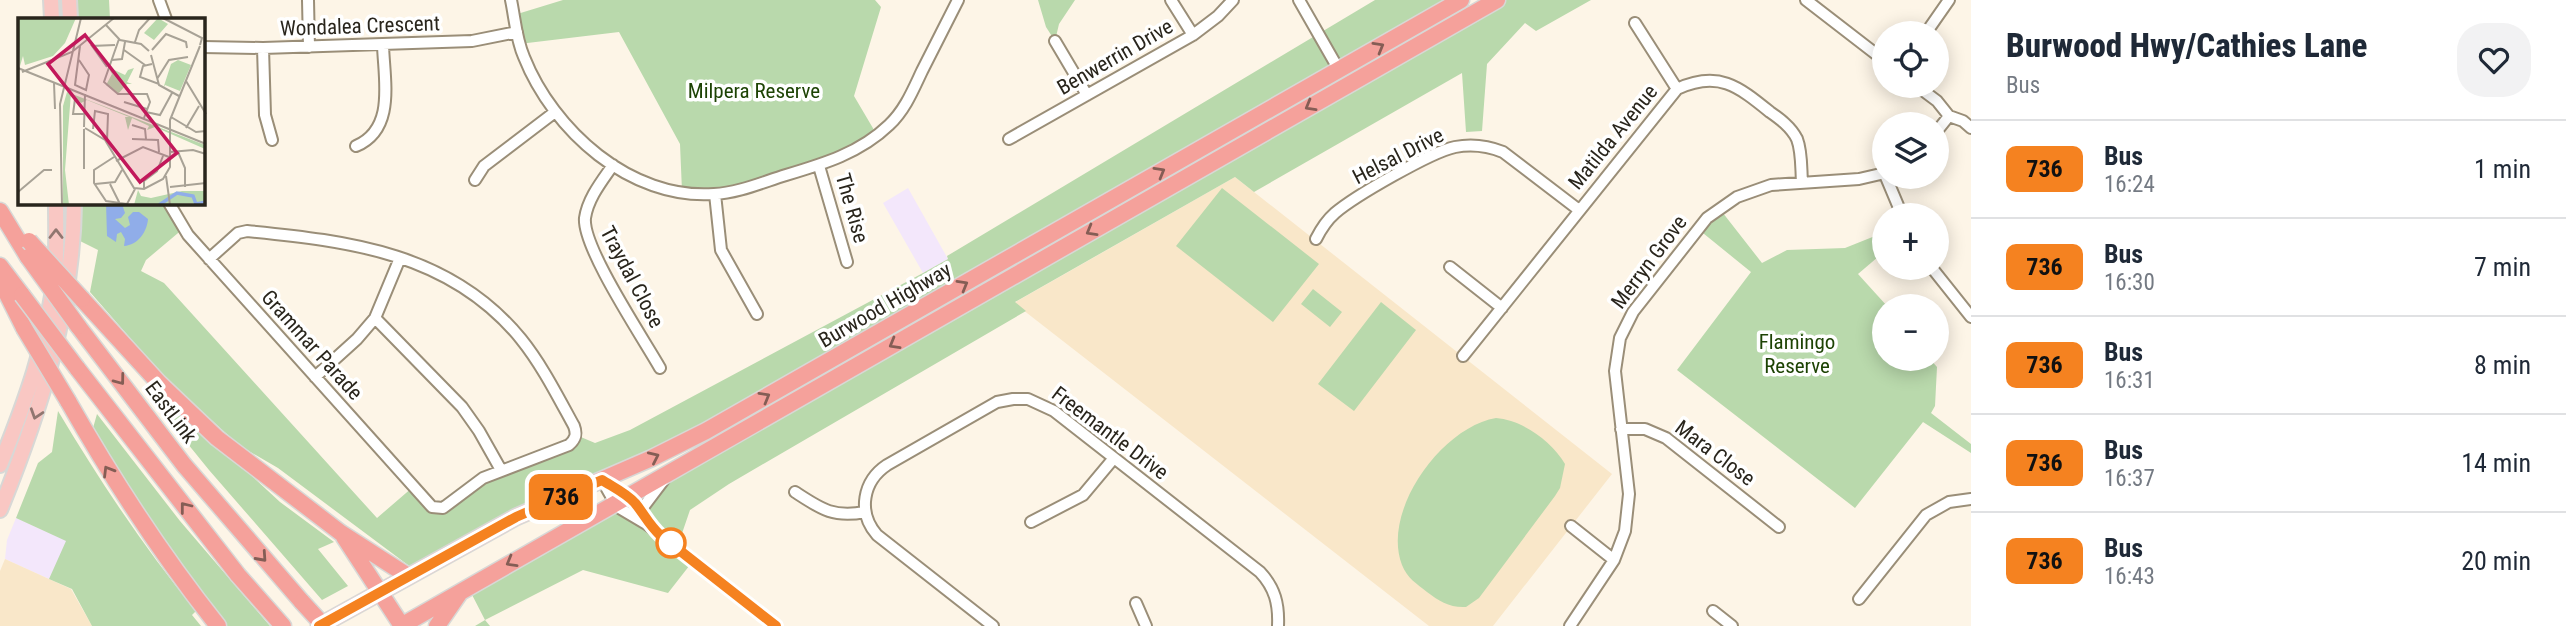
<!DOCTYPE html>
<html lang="en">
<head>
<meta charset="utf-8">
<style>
  body { margin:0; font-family:"Roboto Condensed",sans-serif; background:#f2f2f3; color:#1f2937; height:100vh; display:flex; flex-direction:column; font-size:26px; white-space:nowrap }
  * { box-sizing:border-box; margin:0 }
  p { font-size:23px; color:#747a83 }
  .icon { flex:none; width:38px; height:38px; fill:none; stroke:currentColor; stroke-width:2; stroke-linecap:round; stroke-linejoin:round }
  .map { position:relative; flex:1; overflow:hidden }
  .drawer { display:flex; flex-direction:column; background:#fff; width:595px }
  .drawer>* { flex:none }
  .badge { padding:0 14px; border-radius:10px; font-size:24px; line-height:46px }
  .buttons { position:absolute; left:1872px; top:21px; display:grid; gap:14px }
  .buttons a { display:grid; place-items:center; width:77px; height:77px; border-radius:50%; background:#fff; box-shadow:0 4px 18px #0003; font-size:35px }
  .map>.badge { position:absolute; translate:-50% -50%; box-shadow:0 0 0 4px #fff }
  .round { display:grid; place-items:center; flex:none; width:74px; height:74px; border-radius:28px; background:#f2f2f3 }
  .summary { display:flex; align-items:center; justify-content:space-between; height:119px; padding:0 35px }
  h1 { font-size:33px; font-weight:800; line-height:52px }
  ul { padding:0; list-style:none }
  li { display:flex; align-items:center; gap:21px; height:98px; padding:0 35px; border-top:2px solid #e0e1e3 }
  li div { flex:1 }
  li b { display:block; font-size:26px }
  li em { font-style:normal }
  li .badge { min-width:77px; font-weight:700; text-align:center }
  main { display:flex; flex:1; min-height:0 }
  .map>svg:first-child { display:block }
  .commercial { fill:#f3e7fb }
  .built { fill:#f9e7c9 }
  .green { fill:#b9d9ac }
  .water { fill:#90ade9 }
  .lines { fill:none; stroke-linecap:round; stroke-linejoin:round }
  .minor-casing { stroke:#9a8e78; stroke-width:14 }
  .major-casing { stroke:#d8d8d6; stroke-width:18 }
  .highway-casing { stroke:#d8d8d6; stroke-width:19 }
  .minor { stroke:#fff; stroke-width:10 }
  .major { stroke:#f9c7c3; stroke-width:14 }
  .highway { stroke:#f5a19b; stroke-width:16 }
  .highway-bridge-casing { stroke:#d8d8d6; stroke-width:19; stroke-linecap:butt }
  .highway-bridge { stroke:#f5a19b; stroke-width:16 }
  .oneway { stroke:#855d55 }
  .oneway2 { stroke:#917670 }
  .line-casing { stroke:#fff; stroke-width:16 }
  .line { stroke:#f58220; stroke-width:10 }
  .stop-dot { fill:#fff; stroke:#f58220; stroke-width:3.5 }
  .labels { text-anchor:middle; stroke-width:7; stroke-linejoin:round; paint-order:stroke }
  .street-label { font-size:21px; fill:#29251c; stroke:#fff }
  .park-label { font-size:21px; fill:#1d4304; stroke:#fff }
  .inset-river { fill:none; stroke:#90ade9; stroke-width:3.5 }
  .inset-road { fill:none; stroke:#a8a296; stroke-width:2 }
  .view { fill:#c2185b; fill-opacity:0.15; stroke:#c2185b; stroke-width:3.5 }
  .inset-edge { fill:none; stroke:#29251c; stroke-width:3.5 }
</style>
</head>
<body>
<main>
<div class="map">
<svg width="1971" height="626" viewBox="0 0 1971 626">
  <rect width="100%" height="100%" fill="#fdf5e7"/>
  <path class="commercial" d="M908,188L948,259L923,273L883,203Z
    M16,518L67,541L49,579L5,559L7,540Z"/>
  <path class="built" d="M1235,177L1612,474L1493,626H1429L1014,303Z
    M5,559L71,589L92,626H0V571Z"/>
  <path class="green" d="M69,0H109L110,19H70Z
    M563,0H875L881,7L854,96L877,135L861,146L741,189L682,191L680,144L619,32L519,44L514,15Z
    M1038,0H1075L1059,24L1055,41L1046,27Z
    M1375,0H1461L706,431L416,571L278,468L240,446L164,377L90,292L98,250L74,238V203H180L173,209L184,228L146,260L141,271L164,283L377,518L413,487L436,508L477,482L545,454L576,435L595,443L630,430L923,273L948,259L947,256Z
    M1497,0H1591L1536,31L1525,23L1487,64L1482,131L1466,132L1462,73L1254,192L1235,177L1015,302L1026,311L729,484L690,510L677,548L693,561L668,593L583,570L485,620L490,626H475L485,620L468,587L621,509L641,510L669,472Z
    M1222,188L1319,264L1273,322L1176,246Z
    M1719,208L1762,263L1787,250L1845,248L1885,232V251L1858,274L1887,306L1885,359H1930L1937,367L1935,406L1931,413L1971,444V453L1923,422L1855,508L1677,370L1751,272L1698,229Z
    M1313,289L1342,312L1330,327L1301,304Z
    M1381,302L1416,330L1354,411L1318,384Z
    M172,402L280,502L334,542L318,549L348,586L322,600L209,470L162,412Z
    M58,411C100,481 144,548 196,611L192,615L201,626H92L72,589L49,579L66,541L16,518L38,463L52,452Z
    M97,414L180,521L270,626H224L91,435Z
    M1496,418C1522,420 1552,441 1565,464L1560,488L1555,496L1479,598L1466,607C1450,608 1439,601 1427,592C1417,584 1407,578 1402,565C1381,511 1442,427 1496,418Z"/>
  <path class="water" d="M106,203H125L123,207L125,213L121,218L115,219L125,228L130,225L128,217L133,212H139L148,219C147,232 138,245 124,246L125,239L121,232L117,234L116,242L107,236Z"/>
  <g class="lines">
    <defs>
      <path id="minor" d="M159,0L166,19
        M308,0L309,47
        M511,0C515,19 516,39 524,57C553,130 630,200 714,194C738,193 763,182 786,175C823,164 860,153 889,125C905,110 913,90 922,71C934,47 946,24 958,0
        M1171,0L1193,35
        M1299,0L1339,70
        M1806,0L1885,61
        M1635,23L1677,89
        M1926,33L1949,0
        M1055,41L1087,95
        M203,47L263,48L472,41L517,32
        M263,48L265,115L272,140
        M1917,86L1937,101L1949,116L1963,121L1971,128
        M1937,131L1949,116
        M1009,139L1193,35L1218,16L1233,0
        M356,146C396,129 384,80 383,45
        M613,165C602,181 588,198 585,218C582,247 643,338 660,368
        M819,166L847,262
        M1886,177L1902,215
        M475,180L484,166L555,112
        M715,194L721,250L757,314
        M169,203L188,235L432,507L443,508L483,478L569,445C576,439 577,434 574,426C558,397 542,365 521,339C451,253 350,241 247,231L238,233L209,259
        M1316,239C1321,229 1327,220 1335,213C1355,196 1431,152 1455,147C1471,144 1488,146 1503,152L1579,210
        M1450,267L1502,308
        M1932,268L1971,317
        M375,318L462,407L479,431L501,470
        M1463,356L1677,89C1718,70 1738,86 1770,112C1780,119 1791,127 1797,139C1802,152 1801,168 1802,182
        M315,377L357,339L375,318L400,258
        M1621,429H1645L1666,438L1779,527
        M602,480L615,503L621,509L648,525L776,626
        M604,481C624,494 637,504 648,525
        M795,492C821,509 833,518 865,512
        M641,510L666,477
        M1031,522L1083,495L1114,458
        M1571,526L1614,560
        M1859,599L1926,515L1949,502L1971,499
        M1136,603L1146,626
        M1713,611L1732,626
        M993,626L877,535C857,512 863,481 887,465L997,402L1013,399H1028L1054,411L1260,572C1275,588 1279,604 1278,626
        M1570,626L1614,560L1625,531L1629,494L1615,371L1620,338L1633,312L1707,218L1737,197L1771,185L1859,179L1885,173"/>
      <path id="major" d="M51,0L52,19
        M69,0L70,19
        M0,465C25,403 48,341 55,273C57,250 56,226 56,203
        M0,510C40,411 73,311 74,203"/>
      <path id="highway" d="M0,211L28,257
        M0,266L22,295
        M0,280L24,328
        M82,299L158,382L217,438L341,533L408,576
        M78,326L184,465L302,602
        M77,368L238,575L283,626
        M68,401C114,482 160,553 218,626
        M344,537L402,626
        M319,626L516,517L652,458L706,431L1461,0
        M401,626L1497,0
        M437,626L459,594"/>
    </defs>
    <use href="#minor" class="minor-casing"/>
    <use href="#major" class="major-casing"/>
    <use href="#highway" class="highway-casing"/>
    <use href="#minor" class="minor"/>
    <use href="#major" class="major"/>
    <use href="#highway" class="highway"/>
    <defs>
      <path id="highway-bridge" d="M29,241L82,299
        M28,257L78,326
        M22,295L77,368
        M24,328L68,401
        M302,602L324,626"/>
    </defs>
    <use href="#highway-bridge" class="highway-bridge-casing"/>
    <use href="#highway-bridge" class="highway-bridge"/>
  </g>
  <defs><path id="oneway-chevron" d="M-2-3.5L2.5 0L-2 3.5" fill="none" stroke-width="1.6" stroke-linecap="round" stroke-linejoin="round" transform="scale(1.75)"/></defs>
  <g class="oneway">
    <use href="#oneway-chevron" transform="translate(1379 47) rotate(-30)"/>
    <use href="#oneway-chevron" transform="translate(1310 106) rotate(150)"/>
    <use href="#oneway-chevron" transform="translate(1160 172) rotate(-30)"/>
    <use href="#oneway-chevron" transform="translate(1091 231) rotate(150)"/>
    <use href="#oneway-chevron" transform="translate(963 285) rotate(-30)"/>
    <use href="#oneway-chevron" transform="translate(894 344) rotate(150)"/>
    <use href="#oneway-chevron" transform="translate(120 380) rotate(53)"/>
    <use href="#oneway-chevron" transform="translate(765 397) rotate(-30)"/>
    <use href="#oneway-chevron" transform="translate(654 457) rotate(-25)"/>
    <use href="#oneway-chevron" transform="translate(108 471) rotate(-121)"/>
    <use href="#oneway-chevron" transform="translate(185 507) rotate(-128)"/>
    <use href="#oneway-chevron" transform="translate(262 557) rotate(48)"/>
    <use href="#oneway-chevron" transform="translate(511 562) rotate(150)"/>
  </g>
  <g class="oneway2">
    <use href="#oneway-chevron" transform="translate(56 234) rotate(-90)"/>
    <use href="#oneway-chevron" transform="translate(36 414) rotate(108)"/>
  </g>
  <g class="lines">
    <defs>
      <path id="line" d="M319,626L516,517L602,480C613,487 626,493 635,503C644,514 649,525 660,535L776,626"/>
    </defs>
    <use href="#line" class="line-casing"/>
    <use href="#line" class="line"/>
  </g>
  <circle class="stop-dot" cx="671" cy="543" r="14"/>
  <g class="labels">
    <g class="street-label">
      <text transform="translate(360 26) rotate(-2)" y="7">Wondalea Crescent</text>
      <text transform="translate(1115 57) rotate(-30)" y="7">Benwerrin Drive</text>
      <text transform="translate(1613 137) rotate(-51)" y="7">Matilda Avenue</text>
      <text transform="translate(1398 156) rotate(-27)" y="7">Helsal Drive</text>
      <text transform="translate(852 208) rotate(74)" y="7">The Rise</text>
      <text transform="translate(1649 262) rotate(-53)" y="7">Merryn Grove</text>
      <text transform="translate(632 277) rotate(62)" y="7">Traydal Close</text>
      <text transform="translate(885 305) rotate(-30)" y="7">Burwood Highway</text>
      <text transform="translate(312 345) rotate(48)" y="7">Grammar Parade</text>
      <text transform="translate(171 412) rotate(53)" y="7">EastLink</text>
      <text transform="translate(1110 433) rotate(37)" y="7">Freemantle Drive</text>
      <text transform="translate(1715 453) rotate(37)" y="7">Mara Close</text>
    </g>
    <g class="park-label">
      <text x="754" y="98">Milpera Reserve</text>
      <text x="1797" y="349">Flamingo<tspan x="1797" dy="24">Reserve</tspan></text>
    </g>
  </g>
  <g transform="translate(18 18)">
    <rect width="187" height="187" fill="#fdf5e7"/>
    <path d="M0,0H58L47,25L35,38L7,47L5,38L2,48ZM140,0L150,6L136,22L126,15ZM160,42L173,47L162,73L147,67L145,71L153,46ZM90,49L107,57L110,52L116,50L109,64L114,66H109L100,76L88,67L94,56ZM49,74L187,127V131L137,109L129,112L131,108L114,100L110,112L107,99H111L69,82L63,85L53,75L47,152L51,187H45V88ZM120,172L123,178L133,180L164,173H187V185L116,187Z" fill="#b9d9ac"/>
    <path class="inset-river" d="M141,187L159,175L175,178L178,186L188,184"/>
    <path class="inset-road" d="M145,0L184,20L182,27M88,7L102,22L123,26L131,33M101,21L86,64L100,76H129L132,84L126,100M117,24L121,12L132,0M106,32L127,47M134,32L148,16L168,24L169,30M133,37L141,67L161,78M61,42L71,57L68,72L57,67L62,28M94,42L104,41L107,24M134,46L125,48L122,59L141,66M89,49L74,28L97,27M0,50L188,126M4,54L54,34L96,0M139,61L151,42L170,39M168,63L188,96M36,65L37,91M57,81L55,96H66M106,84L129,91M128,94L142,97L154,75M153,99L178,114L188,113M114,107L127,111L128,121M66,109L67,76M67,110L87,122L116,170L126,171L145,161L152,149V102L182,28M168,110L181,88M75,111L77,93L90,96L89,123M114,121L140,122L141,134M152,134L175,132L188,136M160,134L167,150V169M96,139L76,152V165L88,183L109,186L117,171M98,143L125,129L151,139M66,151V111M148,158L152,187M77,166L97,164L104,152M92,166L102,186M152,169L188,165M126,171V163L139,153L145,138M0,174L26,152H34M44,187L42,86L63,0"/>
    <path class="view" d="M67,17L159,135L122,164L30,46Z"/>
    <rect width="187" height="187" class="inset-edge"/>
  </g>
</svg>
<div class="buttons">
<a><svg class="icon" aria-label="locate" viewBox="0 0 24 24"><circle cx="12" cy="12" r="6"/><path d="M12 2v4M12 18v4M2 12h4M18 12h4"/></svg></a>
<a><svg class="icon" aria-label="layers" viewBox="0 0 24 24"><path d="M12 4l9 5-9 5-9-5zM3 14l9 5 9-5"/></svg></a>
<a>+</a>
<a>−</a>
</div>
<b class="badge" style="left:561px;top:497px;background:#f58220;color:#111">736</b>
</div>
<section class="drawer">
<div class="summary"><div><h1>Burwood Hwy/Cathies Lane</h1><p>Bus</p></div><a class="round"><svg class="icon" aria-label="heart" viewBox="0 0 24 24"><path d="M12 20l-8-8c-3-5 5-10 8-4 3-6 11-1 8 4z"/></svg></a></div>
<ul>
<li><span class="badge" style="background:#f58220;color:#111">736</span><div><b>Bus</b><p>16:24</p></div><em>1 min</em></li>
<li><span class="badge" style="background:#f58220;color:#111">736</span><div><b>Bus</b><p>16:30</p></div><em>7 min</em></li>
<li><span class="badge" style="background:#f58220;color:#111">736</span><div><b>Bus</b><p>16:31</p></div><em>8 min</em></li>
<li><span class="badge" style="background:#f58220;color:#111">736</span><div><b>Bus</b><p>16:37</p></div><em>14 min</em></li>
<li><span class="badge" style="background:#f58220;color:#111">736</span><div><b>Bus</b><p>16:43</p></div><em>20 min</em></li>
</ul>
</section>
</main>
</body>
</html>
